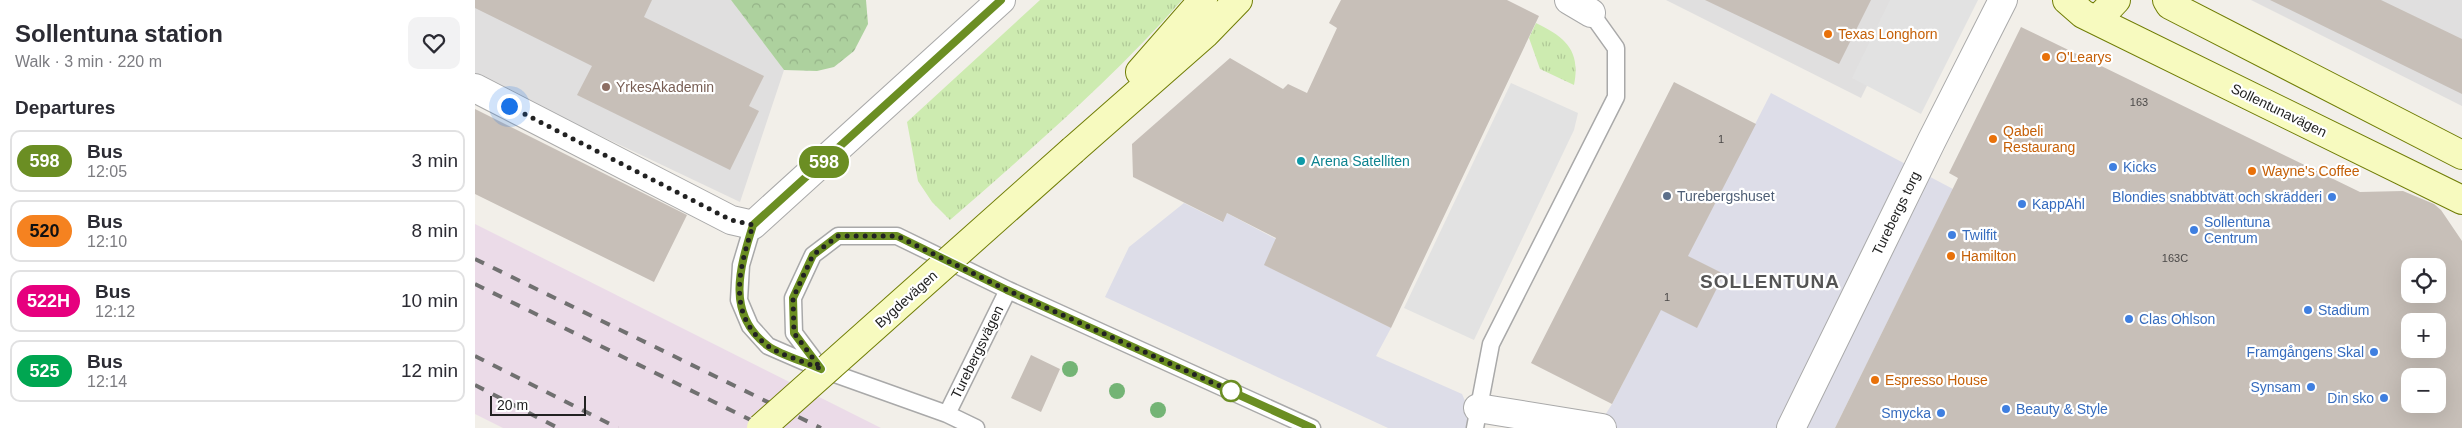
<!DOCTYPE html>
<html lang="en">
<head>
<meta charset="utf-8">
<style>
  body { margin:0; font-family:Helvetica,sans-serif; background:#f2f2f3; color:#2b2b33; height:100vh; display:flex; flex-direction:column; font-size:19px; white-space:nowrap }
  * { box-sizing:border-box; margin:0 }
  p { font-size:16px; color:#7c7c81 }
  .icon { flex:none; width:28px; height:28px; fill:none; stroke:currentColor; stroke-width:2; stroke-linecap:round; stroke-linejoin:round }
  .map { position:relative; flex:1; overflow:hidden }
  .panel { display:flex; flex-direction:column; background:#fff; width:475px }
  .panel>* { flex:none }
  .badge { padding:0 10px; border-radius:16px; font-size:18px; line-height:32px }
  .controls { position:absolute; left:1926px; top:258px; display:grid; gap:10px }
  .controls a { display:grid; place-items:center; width:45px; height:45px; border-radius:10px; background:#fff; box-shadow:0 5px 20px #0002; font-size:25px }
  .scale { position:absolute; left:15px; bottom:12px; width:96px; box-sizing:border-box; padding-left:5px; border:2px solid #222; border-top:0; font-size:14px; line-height:18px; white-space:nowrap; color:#222; -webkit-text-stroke:4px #fff; paint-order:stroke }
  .you { position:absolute; width:25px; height:25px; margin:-12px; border:4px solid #fff; border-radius:50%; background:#1a73e8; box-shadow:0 0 0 8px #1a73e833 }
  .map>.badge { position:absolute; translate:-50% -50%; box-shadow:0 0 0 2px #fff }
  h2 { padding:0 15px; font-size:19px; line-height:45px }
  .round { display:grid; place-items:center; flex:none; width:52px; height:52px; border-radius:10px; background:#f2f2f3 }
  .summary { display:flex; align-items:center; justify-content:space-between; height:85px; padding:0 15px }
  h1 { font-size:24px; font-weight:700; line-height:38px }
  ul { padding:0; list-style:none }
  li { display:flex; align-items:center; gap:15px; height:62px; margin:0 10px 8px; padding:0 5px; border:2px solid #e1e1e2; border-radius:10px }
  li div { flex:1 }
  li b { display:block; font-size:19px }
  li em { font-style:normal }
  li .badge { min-width:55px; font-weight:700; text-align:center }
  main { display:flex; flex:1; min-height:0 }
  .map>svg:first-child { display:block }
  .residential { fill:#e0dfdf }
  .railway { fill:#ebdbe8 }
  .grass { fill:url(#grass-tufts) }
  .forest { fill:url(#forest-crowns) }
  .parking { fill:#e2e2e2 }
  .plaza { fill:#dddde8 }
  .building { fill:#c7bfb8; fill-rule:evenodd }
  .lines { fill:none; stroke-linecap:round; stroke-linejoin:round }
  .lane-casing { stroke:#a9a9a9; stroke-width:19 }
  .street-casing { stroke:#a9a9a9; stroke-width:30 }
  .secondary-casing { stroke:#707d05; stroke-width:30 }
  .lane { stroke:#fff; stroke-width:16 }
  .street { stroke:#fff; stroke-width:28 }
  .secondary { stroke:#f7fabf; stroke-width:28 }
  .rail { stroke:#707070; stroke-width:4; stroke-dasharray:10 10; stroke-linecap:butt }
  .secondary-bridge-casing { stroke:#707d05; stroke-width:30; stroke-linecap:butt }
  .secondary-bridge { stroke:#f7fabf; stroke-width:28 }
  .tree { fill:#74b475 }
  .line-casing { stroke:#fff; stroke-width:11 }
  .line { stroke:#6b8e23; stroke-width:8 }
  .walk { stroke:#222; stroke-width:5; stroke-dasharray:0 9 }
  .food-dot { fill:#e8710a; stroke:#fff; stroke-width:2 }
  .education-dot { fill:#8d6e63; stroke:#fff; stroke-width:2 }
  .culture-dot { fill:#0f9aa8; stroke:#fff; stroke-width:2 }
  .shop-dot { fill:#3f7fe0; stroke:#fff; stroke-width:2 }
  .service-dot { fill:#5c6f8a; stroke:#fff; stroke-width:2 }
  .stop-dot { fill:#fff; stroke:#6b8e23; stroke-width:2.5 }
  .labels { text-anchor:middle; stroke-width:4.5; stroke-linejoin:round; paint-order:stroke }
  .number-label { font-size:11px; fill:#4b4948 }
  .food-label { font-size:14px; fill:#c56008; stroke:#fff; text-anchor:start }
  .education-label { font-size:14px; fill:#785e54; stroke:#fff; text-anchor:start }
  .street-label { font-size:14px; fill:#222; stroke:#fff }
  .culture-label { font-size:14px; fill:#0d838f; stroke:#fff; text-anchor:start }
  .shop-label { font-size:14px; fill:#366cbe; stroke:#fff; text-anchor:start }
  .service-label { font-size:14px; fill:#4e5e75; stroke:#fff; text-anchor:start }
  .district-label { font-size:19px; font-weight:bold; letter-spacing:1px; fill:#555; stroke:#fff }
</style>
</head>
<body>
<main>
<section class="panel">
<div class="summary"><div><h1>Sollentuna station</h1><p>Walk · 3 min · 220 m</p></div><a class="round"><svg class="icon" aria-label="heart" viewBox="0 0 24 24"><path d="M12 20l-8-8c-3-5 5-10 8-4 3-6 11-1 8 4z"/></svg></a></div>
<h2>Departures</h2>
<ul>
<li><span class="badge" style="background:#6b8e23;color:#fff">598</span><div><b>Bus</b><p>12:05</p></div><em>3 min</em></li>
<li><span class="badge" style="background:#f58220;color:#111">520</span><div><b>Bus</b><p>12:10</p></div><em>8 min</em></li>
<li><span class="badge" style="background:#e6007e;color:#fff">522H</span><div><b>Bus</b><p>12:12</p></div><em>10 min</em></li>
<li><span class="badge" style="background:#00a651;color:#fff">525</span><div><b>Bus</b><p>12:14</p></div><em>12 min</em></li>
</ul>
</section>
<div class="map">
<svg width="1987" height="428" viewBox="0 0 1987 428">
  <defs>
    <pattern id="grass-tufts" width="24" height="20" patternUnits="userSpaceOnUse" patternTransform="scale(1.25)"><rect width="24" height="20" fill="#cdebb0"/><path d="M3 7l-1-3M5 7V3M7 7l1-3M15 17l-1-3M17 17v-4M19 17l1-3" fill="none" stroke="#b0c997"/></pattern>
    <pattern id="forest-crowns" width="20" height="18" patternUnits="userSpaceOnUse" patternTransform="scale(1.25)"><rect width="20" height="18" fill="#add19e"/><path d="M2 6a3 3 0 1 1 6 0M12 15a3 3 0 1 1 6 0" fill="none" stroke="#95b388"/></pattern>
  </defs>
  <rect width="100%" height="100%" fill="#f2efe9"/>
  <path class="residential" d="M0,0H256L309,70L265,202L0,76Z
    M1191,0H1434L1386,98Z
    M1776,0H1987V106Z"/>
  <path class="railway" d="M0,224L406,428H28L0,414Z"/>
  <path class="grass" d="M565,0H707C637,80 555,150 475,220L457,202L443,181L432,122Z
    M1061,23C1090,37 1106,50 1099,85L1065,69L1054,38Z"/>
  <path class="forest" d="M256,0H391L393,24L379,51L359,67L342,71L309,70Z"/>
  <path class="parking" d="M1415,0H1503L1446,114L1377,78Z
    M1036,83L1103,113L1099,130L999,340L929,308Z"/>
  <path class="plaza" d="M1296,93L1478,189L1360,428H1122L1137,404Z
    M709,203L747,222L752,213L801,239L790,265L916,328L901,356L987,394L993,408L992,428H913L630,297L654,247Z"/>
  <path class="building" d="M0,0H177L169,17L289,76L274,106L284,111L255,170L102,95L117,66L0,8Z
    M866,0H1032L1064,16L916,328L789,265L801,238L752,213L748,222L658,177L657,144L755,58L808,89L813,84L832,93L862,28L854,23Z
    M1230,0H1396L1364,64Z
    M1795,0H1906L1987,39V94Z
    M1546,27L1885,192L1928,191L1959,204L1966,210L1987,241V428H1360L1483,178L1474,173ZM1935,266H1962V294H1935ZM1935,321H1962V349H1935ZM1935,376H1962V404H1935Z
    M1199,82L1281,124L1213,256L1249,274L1222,328L1186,310L1137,404L1056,363Z
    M0,109L212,215L179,282L0,194Z
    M556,355L585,369L566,412L536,398Z"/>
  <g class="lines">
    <defs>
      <path id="lane" d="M278,225L266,265L264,300L275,326L293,346L346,369L472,414L501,428
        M346,369L319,333L318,298L338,255L363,236H422L533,290L837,428
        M472,414L533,290
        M1000,428L1016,344L1141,97V48L1116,13"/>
      <path id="street" d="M1094,0L1116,13
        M0,88L256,220L278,225L526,0
        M1003,408L1127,428
        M1316,428L1457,140L1528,0"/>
      <path id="secondary" d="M1592,0L1608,14L1987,200
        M1692,0L1695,5L1987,155
        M1622,20L1641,0
        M665,72L728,0
        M598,150L730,34L763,0"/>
    </defs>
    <use href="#lane" class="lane-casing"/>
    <use href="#street" class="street-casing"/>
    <use href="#secondary" class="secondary-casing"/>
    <use href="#lane" class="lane"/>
    <use href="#street" class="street"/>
    <use href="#secondary" class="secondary"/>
    <path class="rail" d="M0,259L346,428
      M0,284L292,428
      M0,356L143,428
      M0,385L83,428"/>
    <defs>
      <path id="secondary-bridge" d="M286,428L598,150"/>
    </defs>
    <use href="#secondary-bridge" class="secondary-bridge-casing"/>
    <use href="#secondary-bridge" class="secondary-bridge"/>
  </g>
  <g class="tree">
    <circle cx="595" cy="369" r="8"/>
    <circle cx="642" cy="391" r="8"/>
    <circle cx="683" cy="410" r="8"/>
  </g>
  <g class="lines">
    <defs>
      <path id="line" d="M526,0L278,225C265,267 250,314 293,346C305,355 331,362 346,369L319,333L318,298L338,255L363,236H422L532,290L837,428"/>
    </defs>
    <use href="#line" class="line-casing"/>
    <use href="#line" class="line"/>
    <path class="walk" d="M34,106L256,220L278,225C265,267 250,314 293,346C305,355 331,362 346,369L319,333L318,298L338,255L363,236H422L532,290L756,391"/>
  </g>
  <g class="food-dot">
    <circle cx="1353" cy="34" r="5"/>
    <circle cx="1571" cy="57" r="5"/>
    <circle cx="1518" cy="139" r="5"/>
    <circle cx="1777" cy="171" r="5"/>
    <circle cx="1476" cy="256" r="5"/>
    <circle cx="1400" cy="380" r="5"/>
  </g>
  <circle class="education-dot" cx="131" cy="87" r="5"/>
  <circle class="culture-dot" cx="826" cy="161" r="5"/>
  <g class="shop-dot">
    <circle cx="1638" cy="167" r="5"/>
    <circle cx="1857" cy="197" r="5"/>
    <circle cx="1547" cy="204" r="5"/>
    <circle cx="1719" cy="230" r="5"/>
    <circle cx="1477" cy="235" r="5"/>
    <circle cx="1833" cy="310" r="5"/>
    <circle cx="1654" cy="319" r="5"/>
    <circle cx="1899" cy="352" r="5"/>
    <circle cx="1836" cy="387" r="5"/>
    <circle cx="1909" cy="398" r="5"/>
    <circle cx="1531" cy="409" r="5"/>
    <circle cx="1466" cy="413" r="5"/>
  </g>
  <circle class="service-dot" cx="1192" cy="196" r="5"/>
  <circle class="stop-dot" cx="756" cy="391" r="10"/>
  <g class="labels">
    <g class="number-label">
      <text x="1664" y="106">163</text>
      <text x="1246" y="143">1</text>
      <text x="1700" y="262">163C</text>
      <text x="1192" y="301">1</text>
    </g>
    <g class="food-label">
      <text x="1363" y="39">Texas Longhorn</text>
      <text x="1581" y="62">O'Learys</text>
      <text x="1528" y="136">Qabeli<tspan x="1528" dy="16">Restaurang</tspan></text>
      <text x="1787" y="176">Wayne's Coffee</text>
      <text x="1486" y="261">Hamilton</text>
      <text x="1410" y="385">Espresso House</text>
    </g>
    <g class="education-label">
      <text x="141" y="92">YrkesAkademin</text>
    </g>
    <g class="street-label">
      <text transform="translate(1804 110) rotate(26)" y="5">Sollentunavägen</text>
      <text transform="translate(1421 213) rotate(-64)" y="5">Turebergs torg</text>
      <text transform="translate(431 299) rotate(-42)" y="5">Bygdevägen</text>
      <text transform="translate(502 352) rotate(-64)" y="5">Turebergsvägen</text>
    </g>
    <g class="culture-label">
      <text x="836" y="166">Arena Satelliten</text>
    </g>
    <g class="shop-label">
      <text x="1648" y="172">Kicks</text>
      <text x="1847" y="202" text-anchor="end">Blondies snabbtvätt och skrädderi</text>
      <text x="1557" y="209">KappAhl</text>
      <text x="1729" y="227">Sollentuna<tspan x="1729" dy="16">Centrum</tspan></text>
      <text x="1487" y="240">Twilfit</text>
      <text x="1843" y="315">Stadium</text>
      <text x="1664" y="324">Clas Ohlson</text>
      <text x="1889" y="357" text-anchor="end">Framgångens Skal</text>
      <text x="1826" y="392" text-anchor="end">Synsam</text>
      <text x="1899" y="403" text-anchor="end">Din sko</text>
      <text x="1541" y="414">Beauty &amp; Style</text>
      <text x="1456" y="418" text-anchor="end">Smycka</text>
    </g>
    <g class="service-label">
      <text x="1202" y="201">Turebergshuset</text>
    </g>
    <g class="district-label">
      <text x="1295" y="288">SOLLENTUNA</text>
    </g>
  </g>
</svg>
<div class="controls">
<a><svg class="icon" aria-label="locate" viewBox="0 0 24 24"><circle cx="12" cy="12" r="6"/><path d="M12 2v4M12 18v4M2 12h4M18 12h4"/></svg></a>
<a>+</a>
<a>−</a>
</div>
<div class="scale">20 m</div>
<div class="you" style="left:34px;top:106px"></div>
<b class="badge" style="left:349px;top:162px;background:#6b8e23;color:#fff">598</b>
</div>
</main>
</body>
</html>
